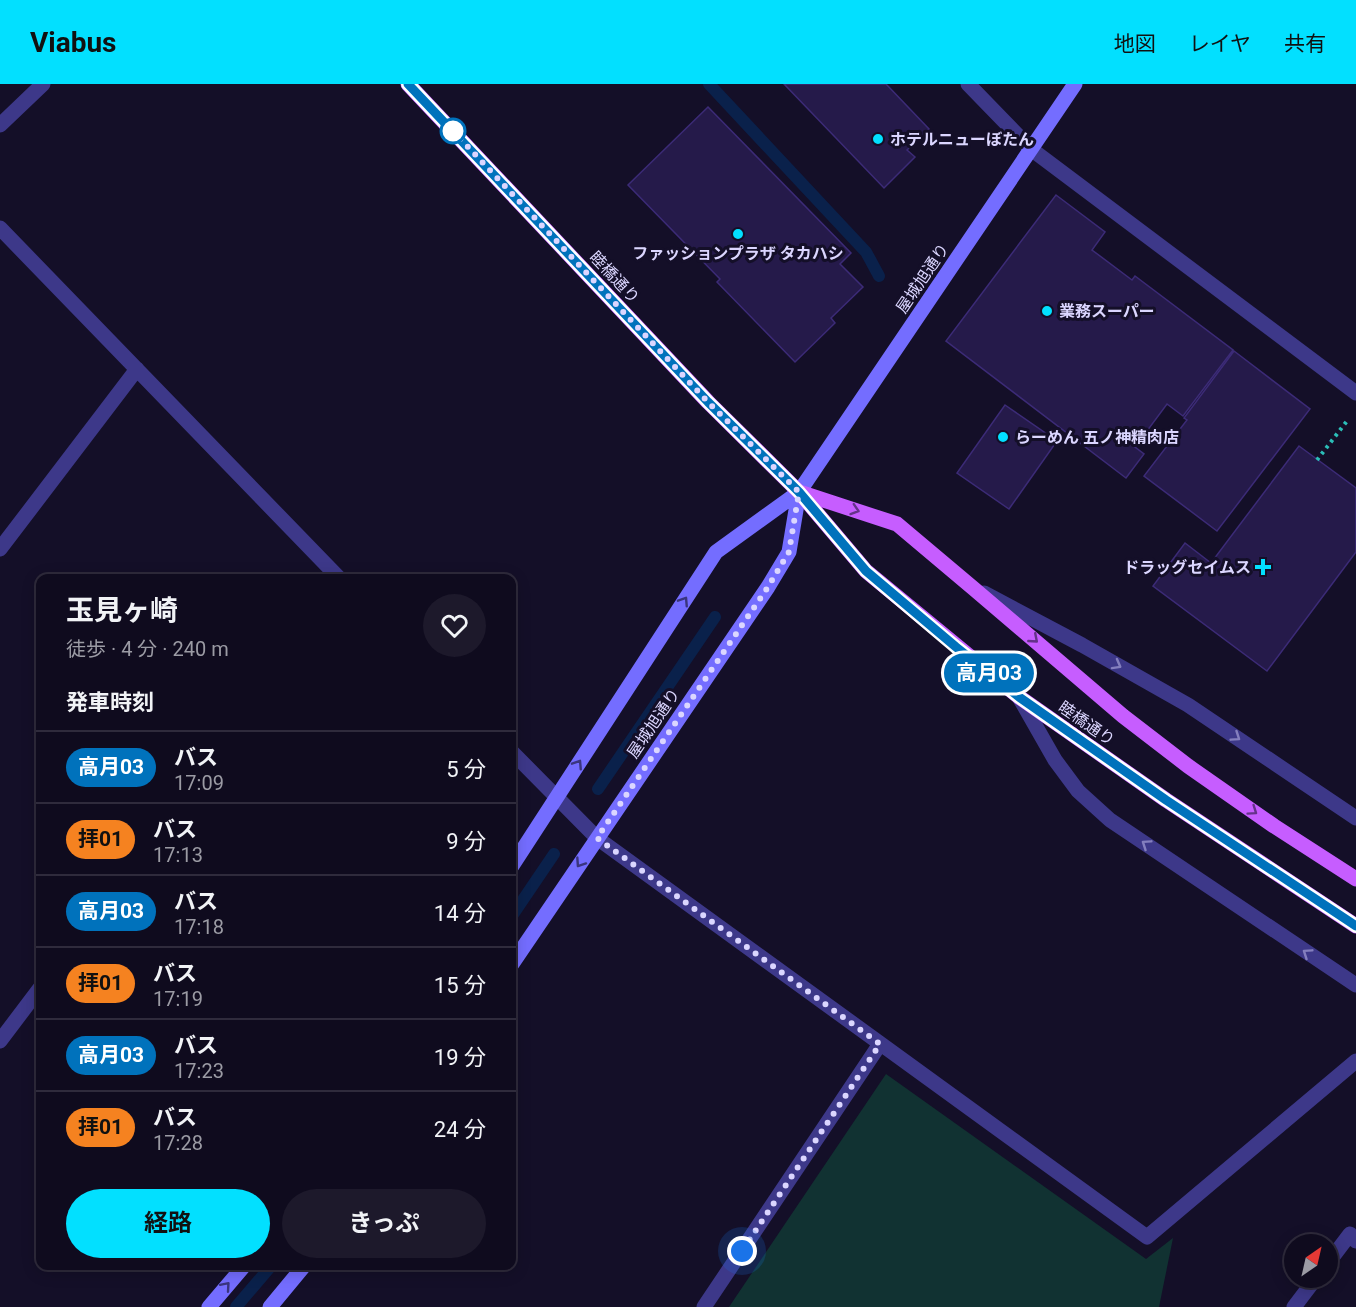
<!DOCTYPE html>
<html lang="ja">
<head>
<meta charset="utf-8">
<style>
  body { margin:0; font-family:Roboto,"Noto Sans JP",sans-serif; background:#1d192b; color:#f1f3f6; height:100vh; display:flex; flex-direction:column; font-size:22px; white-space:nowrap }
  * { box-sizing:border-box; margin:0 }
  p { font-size:20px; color:#9b9ba4 }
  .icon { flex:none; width:33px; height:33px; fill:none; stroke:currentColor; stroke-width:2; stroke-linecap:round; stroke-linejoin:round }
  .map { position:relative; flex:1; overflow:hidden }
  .sheet { position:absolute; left:36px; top:490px; width:480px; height:696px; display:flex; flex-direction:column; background:#0f0b1e; border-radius:12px; box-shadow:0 3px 15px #0003,0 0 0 2px #2f2b3c }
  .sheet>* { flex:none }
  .badge { padding:0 12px; border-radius:20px; font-size:21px; line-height:39px }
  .needle { width:39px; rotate:34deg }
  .buttons { position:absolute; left:1284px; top:1150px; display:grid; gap:12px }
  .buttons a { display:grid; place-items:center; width:54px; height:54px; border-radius:50%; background:#0f0b1e; box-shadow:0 3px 15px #0003,0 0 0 2px #2f2b3c; font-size:30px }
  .you { position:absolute; width:30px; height:30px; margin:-15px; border:4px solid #fff; border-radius:50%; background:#1a73e8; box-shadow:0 0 0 9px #1a73e833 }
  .map>.badge { position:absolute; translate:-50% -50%; box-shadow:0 0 0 3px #fff }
  h2 { padding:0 30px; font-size:22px; line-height:54px }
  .round { display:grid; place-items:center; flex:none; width:63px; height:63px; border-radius:32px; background:#1d192b }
  .overview { display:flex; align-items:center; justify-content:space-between; height:102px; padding:0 30px }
  h1 { font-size:28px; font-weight:700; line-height:45px }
  .cta { display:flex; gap:12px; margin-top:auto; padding:12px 30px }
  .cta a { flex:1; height:69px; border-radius:36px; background:#02e0ff; color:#111; font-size:24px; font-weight:700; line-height:69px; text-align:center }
  .cta a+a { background:#1d192b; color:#f1f3f6 }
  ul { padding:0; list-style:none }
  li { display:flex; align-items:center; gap:18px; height:72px; padding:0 30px; border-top:2px solid #2f2b3c }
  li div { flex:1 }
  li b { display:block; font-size:22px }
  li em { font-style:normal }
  li .badge { min-width:66px; font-weight:700; text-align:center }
  header { display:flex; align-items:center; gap:36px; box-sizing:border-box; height:84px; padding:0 30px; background:#02e0ff; color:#111 }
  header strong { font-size:28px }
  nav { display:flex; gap:33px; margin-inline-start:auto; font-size:21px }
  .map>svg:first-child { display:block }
  .green { fill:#113232 }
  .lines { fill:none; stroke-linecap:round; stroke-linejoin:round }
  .stream { stroke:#0a214b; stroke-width:12 }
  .building { fill:#251a4a; stroke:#3c2b77; stroke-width:1.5 }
  .path { stroke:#2bbeb8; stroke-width:4; stroke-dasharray:3 4.5; stroke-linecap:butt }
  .lane { stroke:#3d3889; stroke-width:15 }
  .street { stroke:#3d3889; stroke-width:15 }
  .secondary { stroke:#746dff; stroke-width:15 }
  .primary { stroke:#c65dff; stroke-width:15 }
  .oneway { stroke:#643289 }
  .oneway2 { stroke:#3a357e }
  .oneway3 { stroke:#847fbe }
  .line-casing { stroke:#fff; stroke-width:14 }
  .line { stroke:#0072bc; stroke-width:9 }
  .walk { stroke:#dbd6ff; stroke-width:6; stroke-dasharray:0 10.8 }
  .stop-dot { fill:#fff; stroke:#0072bc; stroke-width:3 }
  .poi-dot { fill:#02e0ff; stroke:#140f28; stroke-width:2 }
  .labels { text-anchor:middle; stroke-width:6; stroke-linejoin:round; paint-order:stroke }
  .poi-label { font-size:16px; font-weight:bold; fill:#dbd6ff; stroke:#140f28; text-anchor:start }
  .street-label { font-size:16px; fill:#dbd6ff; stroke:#140f28 }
</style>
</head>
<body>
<header>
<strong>Viabus</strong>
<nav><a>地図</a><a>レイヤ</a><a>共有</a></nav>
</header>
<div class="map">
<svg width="1356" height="1223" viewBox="0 0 1356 1223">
  <rect width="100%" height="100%" fill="#140f28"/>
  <path class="green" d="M886,990L1146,1175L1173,1154L1159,1223H729Z"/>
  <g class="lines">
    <path class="stream" d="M709,0L866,168L879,192
      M598,705L715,533
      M512,832L554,770
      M236,1223L271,1182"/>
  </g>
  <path class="building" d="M784,0H886L929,45L907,66L915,73L884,104Z
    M708,23L851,169L840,180L863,203L831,234L835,239L795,278L717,198L720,195L628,101Z
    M1056,111L1105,148L1092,166L1132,196L1135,192L1233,266L1183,332L1167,320L1135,363L1144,370L1126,394L946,257Z
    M1234,267L1310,325L1217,447L1144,392L1187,336L1184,334Z
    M1005,321L1057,357L1009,425L957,389Z
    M1299,362L1356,404V468L1267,587L1153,502L1185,459L1211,479Z"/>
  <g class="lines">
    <path class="path" d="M1317,376L1347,337"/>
    <path class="lane" d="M0,41L43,0"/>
    <path class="street" d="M968,0L1031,65L1356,309
      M0,144L340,495
      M0,465L137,285
      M984,509L1082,561L1188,621L1356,734
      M1019,613L1055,676L1078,707L1110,736L1356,901
      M512,668L597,754L1147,1153L1356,977
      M0,957L40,904
      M1328,1179L1350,1150L1356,1157
      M704,1223L880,960
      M1294,1223L1316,1194"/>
    <path class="secondary" d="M512,782L716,468L799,408L1075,0
      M512,880L768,503L789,468L799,408
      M209,1223L244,1182
      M270,1223L304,1182"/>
    <path class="primary" d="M408,0L708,318L799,408L866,487L1019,613L1166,716L1356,842
      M799,408L897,440L973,504L1123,632L1188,682L1274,742L1356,795"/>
  </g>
  <defs><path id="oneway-chevron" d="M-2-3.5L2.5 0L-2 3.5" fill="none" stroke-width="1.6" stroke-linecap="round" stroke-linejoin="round" transform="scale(1.5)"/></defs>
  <g class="oneway">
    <use href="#oneway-chevron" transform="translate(855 426) rotate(18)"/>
    <use href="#oneway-chevron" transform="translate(1034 555) rotate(41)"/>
    <use href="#oneway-chevron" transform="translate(1253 727) rotate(35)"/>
  </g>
  <g class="oneway2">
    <use href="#oneway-chevron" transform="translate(684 517) rotate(-57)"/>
    <use href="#oneway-chevron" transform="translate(578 680) rotate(-57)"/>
    <use href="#oneway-chevron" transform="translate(580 779) rotate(124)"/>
    <use href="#oneway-chevron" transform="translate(226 1202) rotate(-49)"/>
  </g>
  <g class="oneway3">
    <use href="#oneway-chevron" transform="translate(1117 581) rotate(29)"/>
    <use href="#oneway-chevron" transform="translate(1236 653) rotate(34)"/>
    <use href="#oneway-chevron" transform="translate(1146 760) rotate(-146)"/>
    <use href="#oneway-chevron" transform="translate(1307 869) rotate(-146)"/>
  </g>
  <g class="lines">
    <defs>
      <path id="line" d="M408,0L708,318L799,408L866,487L956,563L1019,613L1166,716L1356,842"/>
    </defs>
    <use href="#line" class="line-casing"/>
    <use href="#line" class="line"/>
    <path class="walk" d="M453,47L708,318L799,408L789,468L768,503L597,754L880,960L742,1167"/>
  </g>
  <circle class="stop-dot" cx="453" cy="47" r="12"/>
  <g class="poi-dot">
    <circle cx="878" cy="55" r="6"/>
    <circle cx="738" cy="150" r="6"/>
    <circle cx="1047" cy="227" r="6"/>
    <circle cx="1003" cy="353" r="6"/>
    <path d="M1260 474h6v6h6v6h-6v6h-6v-6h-6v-6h6z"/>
  </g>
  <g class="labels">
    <g class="poi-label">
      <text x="890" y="61">ホテルニューぼたん</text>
      <text x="738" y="175" text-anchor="middle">ファッションプラザ タカハシ</text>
      <text x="1059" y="233">業務スーパー</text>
      <text x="1015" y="359">らーめん 五ノ神精肉店</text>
      <text x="1251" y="489" text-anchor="end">ドラッグセイムス</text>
    </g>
    <g class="street-label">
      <text transform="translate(615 193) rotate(47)" y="6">睦橋通り</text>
      <text transform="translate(922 194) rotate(-56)" y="6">屋城旭通り</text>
      <text transform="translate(653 639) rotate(-56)" y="6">屋城旭通り</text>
      <text transform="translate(1087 639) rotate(35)" y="6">睦橋通り</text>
    </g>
  </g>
</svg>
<div class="buttons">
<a><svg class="needle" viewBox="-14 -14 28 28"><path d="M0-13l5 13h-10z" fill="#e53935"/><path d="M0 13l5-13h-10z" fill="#9b9ba4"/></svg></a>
</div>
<div class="you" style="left:742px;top:1167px"></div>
<b class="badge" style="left:989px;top:589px;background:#0072bc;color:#fff">高月03</b>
<section class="sheet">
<div class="overview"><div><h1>玉見ヶ崎</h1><p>徒歩 · 4 分 · 240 m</p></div><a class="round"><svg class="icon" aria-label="heart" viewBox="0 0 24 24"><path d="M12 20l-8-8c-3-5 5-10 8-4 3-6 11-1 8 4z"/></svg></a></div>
<h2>発車時刻</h2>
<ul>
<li><span class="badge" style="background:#0072bc;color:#fff">高月03</span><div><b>バス</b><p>17:09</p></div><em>5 分</em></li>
<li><span class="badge" style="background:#f58220;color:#111">拝01</span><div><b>バス</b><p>17:13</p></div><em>9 分</em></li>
<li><span class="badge" style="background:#0072bc;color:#fff">高月03</span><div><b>バス</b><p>17:18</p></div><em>14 分</em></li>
<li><span class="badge" style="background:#f58220;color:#111">拝01</span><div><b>バス</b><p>17:19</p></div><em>15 分</em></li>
<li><span class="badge" style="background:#0072bc;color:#fff">高月03</span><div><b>バス</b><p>17:23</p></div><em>19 分</em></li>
<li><span class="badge" style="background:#f58220;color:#111">拝01</span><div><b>バス</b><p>17:28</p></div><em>24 分</em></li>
</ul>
<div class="cta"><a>経路</a><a>きっぷ</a></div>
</section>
</div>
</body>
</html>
